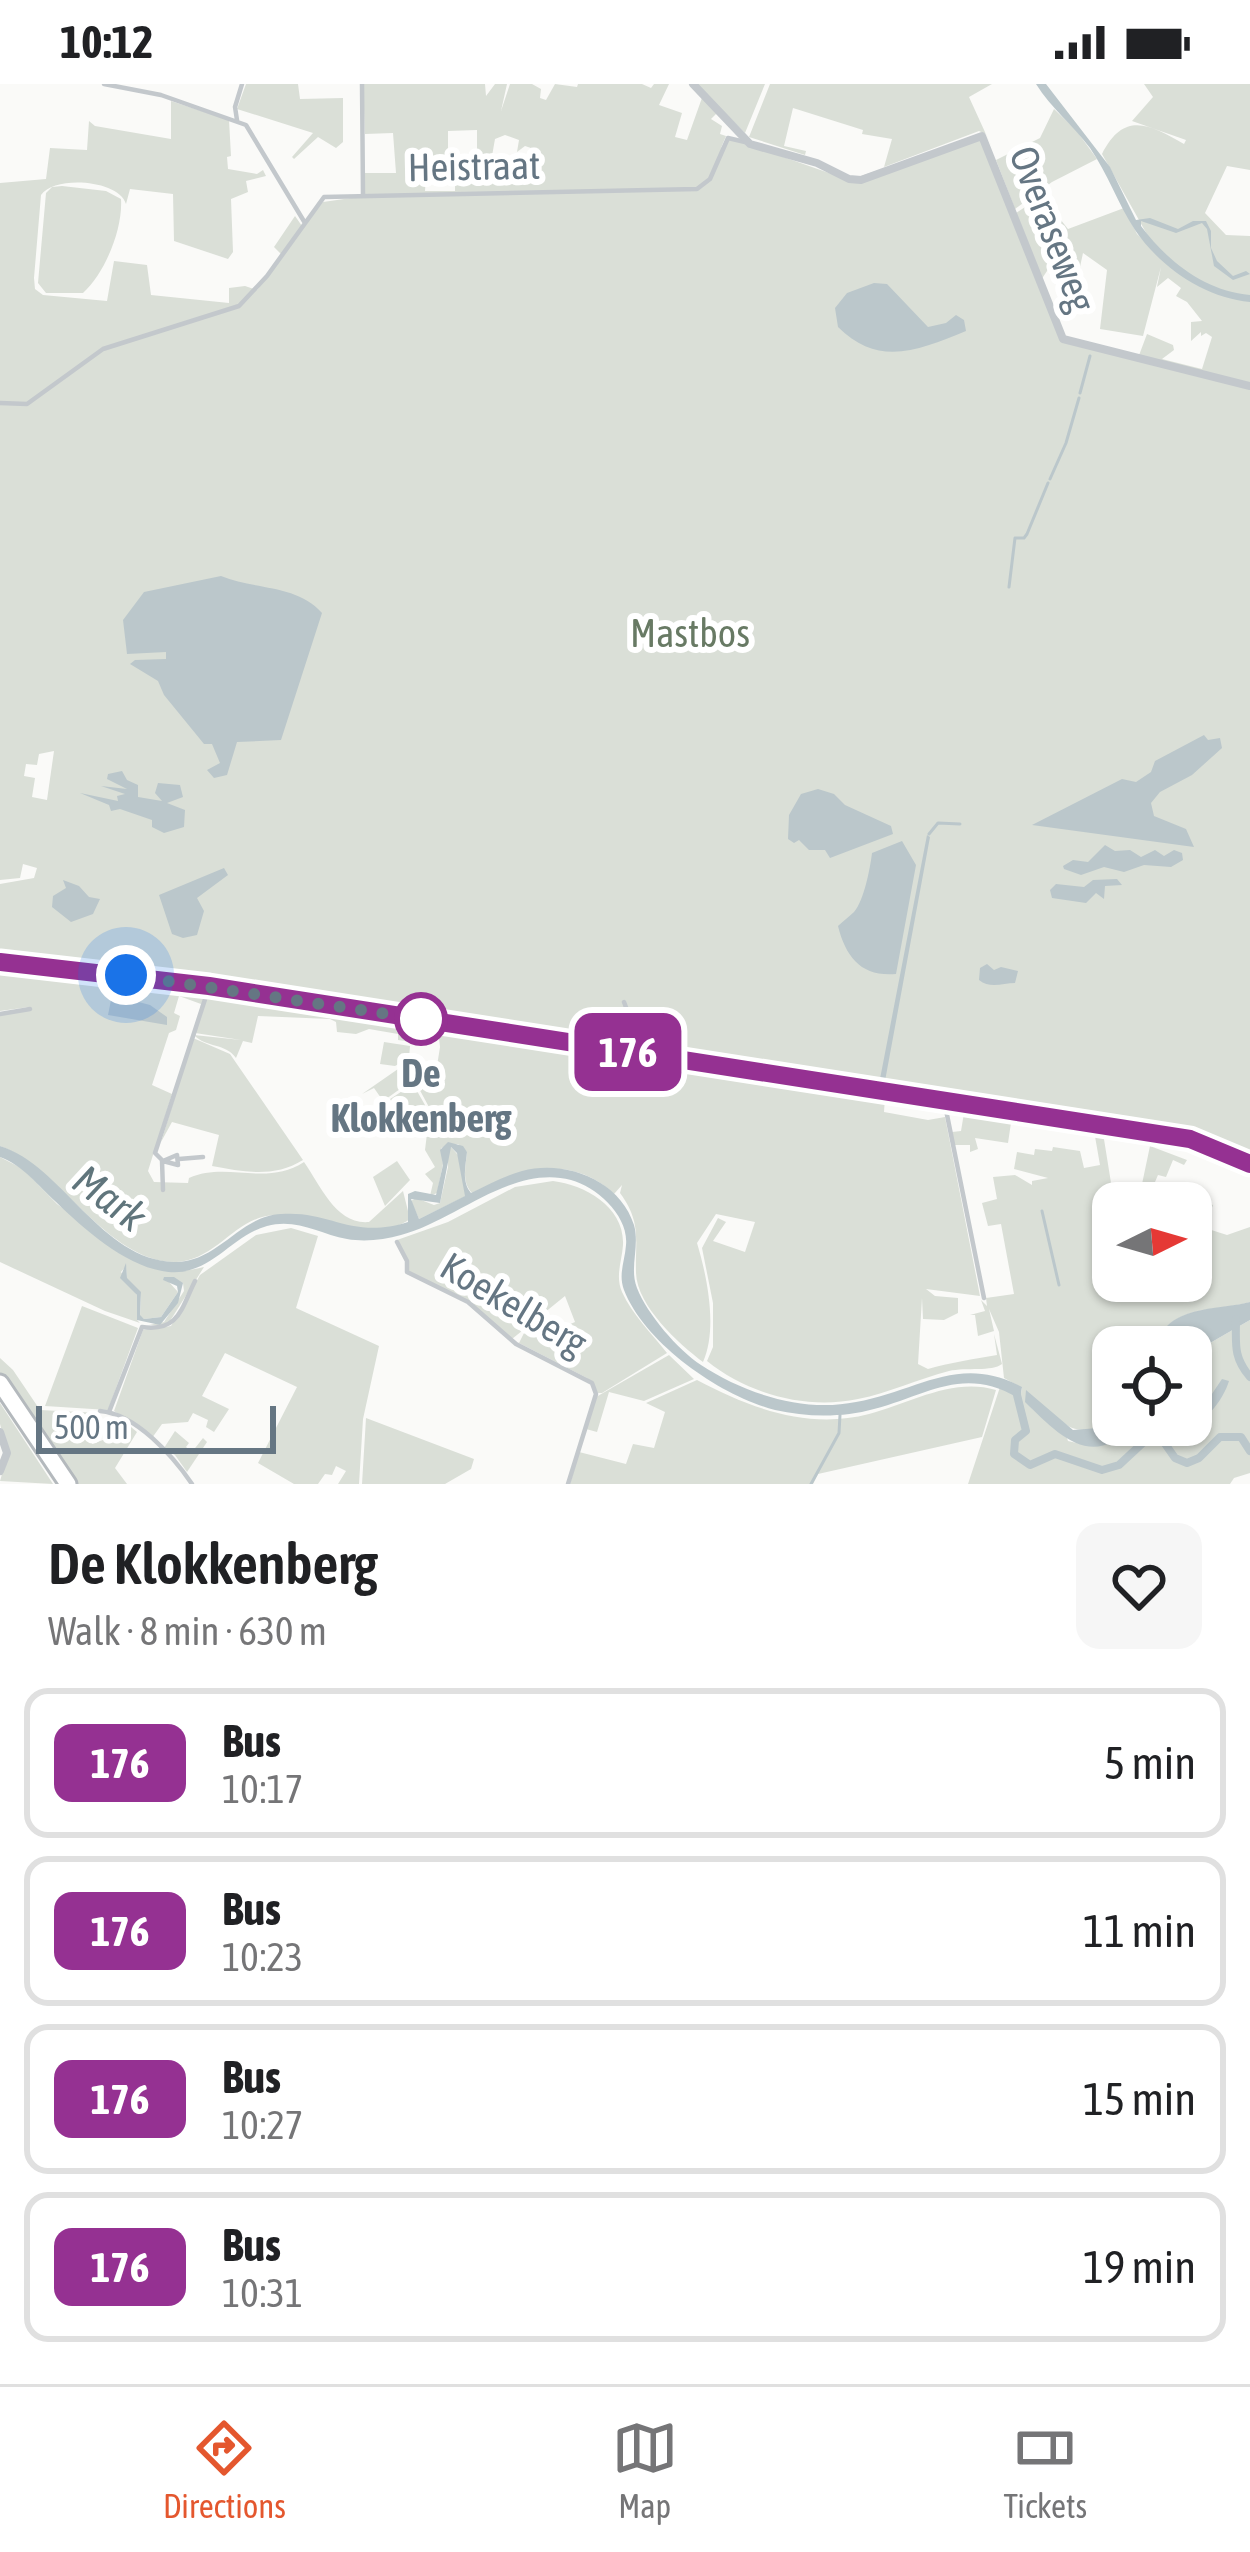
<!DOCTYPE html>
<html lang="en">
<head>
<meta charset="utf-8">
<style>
  body { margin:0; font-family:"Asap Condensed",sans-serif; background:#f6f6f6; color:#202124; height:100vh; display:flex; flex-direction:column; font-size:45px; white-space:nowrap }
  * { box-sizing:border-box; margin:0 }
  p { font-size:39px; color:#757577 }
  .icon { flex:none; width:66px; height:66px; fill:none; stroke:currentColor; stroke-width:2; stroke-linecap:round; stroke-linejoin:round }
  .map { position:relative; height:1400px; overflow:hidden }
  .side { display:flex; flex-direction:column; background:#fff; flex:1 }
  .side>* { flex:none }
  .badge { padding:0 24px; border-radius:18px; font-size:42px; line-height:78px }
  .needle { width:78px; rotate:85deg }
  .buttons { position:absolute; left:1092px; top:1098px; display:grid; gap:24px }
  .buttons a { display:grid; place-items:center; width:120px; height:120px; border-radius:24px; background:#fff; box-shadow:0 3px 9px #0004; font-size:60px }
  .scale { position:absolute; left:36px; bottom:30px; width:240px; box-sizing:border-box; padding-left:12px; border:6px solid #657683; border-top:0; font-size:33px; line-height:42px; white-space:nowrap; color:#657683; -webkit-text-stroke:9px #fff; paint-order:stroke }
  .you { position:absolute; width:60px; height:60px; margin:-30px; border:9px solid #fff; border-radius:50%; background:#1a73e8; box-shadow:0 0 0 18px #1a73e833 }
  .map>.badge { position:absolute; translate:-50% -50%; box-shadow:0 0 0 6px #fff }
  .round { display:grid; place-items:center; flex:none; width:126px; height:126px; border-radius:24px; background:#f6f6f6 }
  .headline { display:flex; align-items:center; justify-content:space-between; height:204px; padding:0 48px }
  h1 { font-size:57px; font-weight:600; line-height:90px }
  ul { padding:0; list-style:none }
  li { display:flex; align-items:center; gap:36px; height:150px; margin:0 24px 18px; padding:0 24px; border:6px solid #e0e0e0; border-radius:24px }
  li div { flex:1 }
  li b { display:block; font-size:45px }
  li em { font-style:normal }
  li .badge { min-width:132px; font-weight:700; text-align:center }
  .status { display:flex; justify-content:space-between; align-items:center; height:84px; padding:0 60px; background:#fff; direction:ltr }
  .status svg { height:33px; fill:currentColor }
  .tabs { display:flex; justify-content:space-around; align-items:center; height:168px; border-top:3px solid #e0e0e0; background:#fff; font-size:33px; color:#757577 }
  .tabs a { display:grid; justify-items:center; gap:6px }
  .tabs .on { color:#e4572e }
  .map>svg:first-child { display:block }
  .green { fill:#dadfd7; fill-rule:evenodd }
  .water { fill:#bbc7cb; fill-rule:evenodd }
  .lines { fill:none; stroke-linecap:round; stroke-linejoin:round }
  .stream { stroke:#bbc7cb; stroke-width:3 }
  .river { stroke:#bbc7cb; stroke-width:8 }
  .motorway-casing { stroke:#b4b9bd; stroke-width:21 }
  .minor { stroke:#c3c8cc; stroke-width:4.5 }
  .tertiary { stroke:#c3c8cc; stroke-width:8 }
  .motorway { stroke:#fff; stroke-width:15 }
  .line-casing { stroke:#fff; stroke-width:27 }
  .line { stroke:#953192; stroke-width:18 }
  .walk { stroke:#657683; stroke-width:12; stroke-dasharray:0 21.6 }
  .stop-dot { fill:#fff; stroke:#953192; stroke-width:6 }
  .labels { text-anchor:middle; stroke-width:12; stroke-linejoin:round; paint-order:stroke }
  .street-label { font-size:39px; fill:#657683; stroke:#fff }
  .park-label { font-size:39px; fill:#687a64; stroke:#fff }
  .stop-label { font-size:39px; font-weight:bold; fill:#657683; stroke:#fff }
  .water-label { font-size:42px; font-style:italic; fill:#60757c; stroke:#fff }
</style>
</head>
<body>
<div class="status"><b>10:12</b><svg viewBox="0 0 49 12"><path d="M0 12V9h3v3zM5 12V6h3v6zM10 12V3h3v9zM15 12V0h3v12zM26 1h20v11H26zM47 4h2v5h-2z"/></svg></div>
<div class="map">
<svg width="1250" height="1400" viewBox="0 0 1250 1400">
  <rect width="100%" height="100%" fill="#fafaf8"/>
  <path class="green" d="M246,0H298L300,15L343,14V58L336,64L318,53L294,75L292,73L313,49L237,25Z
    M363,0H485L486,12L495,0H507L501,27L510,0H532L541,5L540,14L546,16L555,0L577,3L578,0H642L651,4L654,0H669L659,21L682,29L675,53L687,56L703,11L719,27L711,35L722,42L720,50L726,52L721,64L729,54L849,96L980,52L1059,252L1138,274L1147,250L1173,261L1174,266L1162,275L1202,285L1212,253L1206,249L1201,252V248L1191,257V238L1202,237L1187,218L1176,212L1181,204L1168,194L1157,203L1161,183L1143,252L1100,245L1107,186L1083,169L1080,183L1055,175L1041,196L1016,129L1042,112L1068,145L1124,124L1137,150L1158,170L1102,70C1124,27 1149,40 1184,60L1186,56L1132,37L1153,13L1144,0H1250V86L1227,82L1205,129L1226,151L1250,152V1080L1190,1050L882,1004L936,1018L885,1013L884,1028L928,1036L945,1033L980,1212L926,1205L935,1212L958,1214V1229L944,1236L923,1235L922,1214L918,1280L928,1285C949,1279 974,1275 997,1271L994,1250L1002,1280C992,1288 966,1283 949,1287C918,1295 889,1309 858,1315C806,1326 748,1310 707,1277L713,1263V1219L702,1164L718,1134L726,1138L713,1157L745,1168L755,1138L716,1130L697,1159C707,1192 718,1245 703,1278C679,1260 637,1222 636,1189C635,1156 642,1139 620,1109L622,1101L614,1110C571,1069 518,1085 472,1109C461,1098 466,1081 467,1068L458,1060L441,1064L443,1080L437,1109L430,1112L433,1099L425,1090L435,1083L425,1066L430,1025L416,999L413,972L420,993L435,995L440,963L438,946L414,942L411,958L398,956V950L369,945L356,950L337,948L336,938L330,935L258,932L252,959L243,957L236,974C226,959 206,964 194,951L241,956L195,949L201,920L179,912L174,929L180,932L176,946L169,949L152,1001L172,1010L148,1087L154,1098L188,1099L189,1094C227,1077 266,1103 304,1078C321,1102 336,1141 369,1138L403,1107L410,1135C373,1161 317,1130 275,1131C236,1132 216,1177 176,1178C108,1179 59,1083 0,1062V931L29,923L0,927V800L34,794L37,784L23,780L20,794L0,796V99L46,95L50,64L87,66L89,37L95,42L171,55V17L229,36L231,72L227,73L228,85L257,90L263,86L266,92L246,97L248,108L231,115L233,168L228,175L174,157L173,110L130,105L126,120C119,96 55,91 41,111L34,194L35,205L43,211L107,217L114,177L147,181L151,211L229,219V204L245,202L257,206L283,172L274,163L295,132L302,142L323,118L365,112L363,89H396L393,49L365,50ZM477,46V73L492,72L495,55L505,51L519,56L517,68L525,62L534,65L528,90L501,80L493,99L455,97V107H425L426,91H448V47ZM54,667L47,716L32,713L35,694L24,692L26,680L37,681L39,670Z
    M696,0H765L745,49Z
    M770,0H992L969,13L995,70L986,50L979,47L884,83L892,55L862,50L863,46L793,24L784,62L806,67L805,71L749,53Z
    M1054,25L1076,46L1097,75L1052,98L1015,125L996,76L1040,54Z
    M62,102L106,107L121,115C123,145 105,189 83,209H46L38,199L46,109L52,103Z
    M193,954L230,970L303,1076C274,1094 244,1088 212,1082L219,1051L172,1038L161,1058Z
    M384,958L410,962L409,974L395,982L380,980Z
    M398,985L399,994L407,1000L372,1025L381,1014L374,1004L362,1010Z
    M413,1000L425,1021V1031L399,1049L381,1021Z
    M965,1023L1012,1032L1008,1059L975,1054L978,1065L970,1068V1061H954L952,1048L961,1047Z
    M1093,1041L1144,1048L1142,1054L1103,1049L1112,1105L1134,1119H1113V1197H1191V1119H1138L1150,1062L1187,1076L1184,1081L1173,1076L1166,1093L1158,1091L1155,1098L1213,1121L1205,1144L1227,1151L1250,1143V1218C1215,1228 1169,1220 1155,1263H1113V1335C1095,1346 1079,1352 1061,1337L1068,1357C1095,1364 1113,1362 1133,1341H1191V1270L1250,1236V1389L1234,1394L1230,1400H968L1000,1303L1020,1314L1022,1304L1004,1294L999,1248L989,1225L994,1247L978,1252L975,1231H970L985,1227L981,1216L987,1222L986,1214L1014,1210L1001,1140L988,1142L982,1119L997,1115L993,1093L1015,1091L1032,1101V1097L1048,1094L1014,1085L1017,1068L1034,1071L1035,1065L1052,1067L1053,1063L1080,1067L1084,1084L1100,1081Z
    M451,1063L458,1071L466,1112L419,1135L411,1117L416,1114L434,1121L440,1119L448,1083V1065Z
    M0,1073L23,1085L57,1120L139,1179C159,1187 182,1189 204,1183L170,1237L166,1241H149L164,1238L184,1207L183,1199L169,1198L178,1208L161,1233L144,1235L140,1232L141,1209L127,1195L126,1182L121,1188L137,1211V1236L140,1239L105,1227L0,1178Z
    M397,1077L410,1096L385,1122L373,1093Z
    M553,1097C585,1101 625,1123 623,1161C622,1177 615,1192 622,1208C632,1230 652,1250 667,1269L602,1309H598L587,1294L519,1259L525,1247L543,1232L552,1248L575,1238L565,1212L512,1255L471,1219L410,1189L397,1156L448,1138L515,1103Z
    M291,1144L318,1152L296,1224L379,1262L363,1335L359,1400H338L346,1387L336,1382L332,1391L325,1390L318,1400H294L258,1379L297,1303L225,1269L202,1312L229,1325L214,1348L206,1343L208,1336L193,1329L188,1338L162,1340L152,1354L114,1327L143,1246L171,1242L200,1191L256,1151Z
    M82,1222L138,1244L108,1326L45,1322Z
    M669,1271L694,1295L644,1317L609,1308L597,1348L586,1345L596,1313Z
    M0,1274L13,1286L40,1326L99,1329L92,1360L119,1350L117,1342L125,1338L137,1348L115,1384L127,1400H74L0,1289Z
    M697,1296C750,1324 808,1346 869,1330C910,1319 953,1293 996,1306L982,1353L818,1390L813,1400H570L579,1368L626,1380L633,1360L654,1364L665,1328L646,1319Z
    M0,1319L53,1400L0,1397L8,1370L0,1340Z
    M366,1334L474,1375L471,1385L445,1400H362Z
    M175,1347L189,1359L186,1363L192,1368L203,1354L207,1358L187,1388L175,1371L164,1364Z"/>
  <path class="water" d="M1036,0H1046L1110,83L1136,136L1150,134L1178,145L1193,137H1206L1211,147V164L1217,177L1233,192L1246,187L1250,190L1233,196L1214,182L1207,145L1202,139L1176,149L1141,137V142C1168,178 1205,207 1250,211V218C1205,214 1160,183 1135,146C1118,120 1108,90 1090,64C1073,41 1051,24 1036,0Z
    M874,199L887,200L928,243L946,239L956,231L964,236L966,247C919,266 879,284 838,243L835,224L847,209Z
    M221,492C254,506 297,500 322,529L281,656L237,658L227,691L214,694L207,686L220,679L212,660H204L164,611L158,597L130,580L135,576L166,575V568L127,570L123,536L144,508Z
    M1204,651L1208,656L1220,654L1222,664L1192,691L1160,708L1151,719L1154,732L1186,745L1194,763L1032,741L1122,695L1136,698L1151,688L1155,677Z
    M122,687L127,696L138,701V713L162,717L155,709L158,699L180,701L183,713L167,719L185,726L184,743L164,749L152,743V736L120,725L111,727L109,721L80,709L118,717L117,712L125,710L101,702L127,705L107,695L108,690Z
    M818,705L834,710L845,721L891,742L893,750L830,774L825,766H809L799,756L794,759L788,755L789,731L801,710Z
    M927,751L930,753L885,997L880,995Z
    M902,757L916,781L896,890C862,893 846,874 838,842C843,837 849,833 854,828C864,816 870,785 872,769Z
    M1105,761L1115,767L1130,766L1141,773L1155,766L1164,772L1174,766L1182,769L1183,776L1171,783L1144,781L1124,788L1104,783L1081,791L1064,785L1063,782L1073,776L1088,778Z
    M224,784L228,791L197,814L204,827L197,851L183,854L172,850L159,811Z
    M1117,795L1122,801L1105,802L1104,815L1096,809L1086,819L1052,814L1050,806L1056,800L1084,803L1093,796Z
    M63,796L79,802L89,813L100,815L93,830L71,838L52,823L53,812L66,804Z
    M987,880L994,886L1001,883L1018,887L1015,899C1003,899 990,905 979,896L980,884Z
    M112,911L150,921L167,933V941L108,931Z
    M448,1058L463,1062L467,1068C466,1080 461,1098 471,1109C488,1101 504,1092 522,1087C565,1075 620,1096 634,1141C640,1163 629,1184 637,1204C647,1230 678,1266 701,1281C744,1309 802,1329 856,1318C918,1307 959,1269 1022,1303L1020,1315C964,1281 930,1310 874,1325C842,1334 806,1333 775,1326C721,1312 645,1260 624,1206C618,1190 625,1177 626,1161C629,1132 597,1103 571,1096C512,1080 455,1137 401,1151C384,1156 364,1158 347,1155C319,1150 297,1134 267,1142C228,1153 209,1196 162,1187C123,1180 84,1145 56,1118C37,1101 24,1082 0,1073V1062C62,1081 101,1176 174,1178C218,1179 239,1132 281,1130C330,1126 352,1156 408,1138V1110L415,1107L436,1111L443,1081L440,1066ZM451,1063L457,1069L465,1112L419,1135L411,1115L440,1119Z
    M126,1179L127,1194L141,1208L140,1231L144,1235L161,1233L178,1208L177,1202L163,1196L164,1193H174L183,1199L178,1219L160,1241L137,1236V1211L120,1194Z
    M1250,1218V1236L1191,1270V1263H1155C1168,1220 1215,1227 1250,1218Z
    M1222,1295L1229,1297C1223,1317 1203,1342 1181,1348L1166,1344L1191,1341Z
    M1026,1306L1073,1346L1098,1344L1113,1335V1341H1133C1092,1388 1057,1349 1025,1318Z"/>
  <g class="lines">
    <path class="stream" d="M1080,309L1090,272
      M1050,395L1066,359L1079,314
      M1009,503L1015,454H1024L1027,450L1048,399
      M929,750L938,739L960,740
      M1042,1127L1059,1201
      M811,1400L839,1349L840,1331"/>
    <path class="river" d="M1236,1235C1236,1260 1233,1273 1250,1293
      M1016,1307L1026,1347L1015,1356L1014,1370L1030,1381L1055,1370L1102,1386L1119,1381L1148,1354H1161L1175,1374L1187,1379L1199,1374L1220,1353H1241L1250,1367"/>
    <defs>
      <path id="motorway" d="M0,1299L68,1400"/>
    </defs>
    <use href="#motorway" class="motorway-casing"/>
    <path class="minor" d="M104,0L161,11L246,41L305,139
      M362,0L363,110
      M237,36L235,23L242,0
      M0,319L27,320L103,265L239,222L267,192L324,113L697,105L710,95L728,54L745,58
      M624,918L643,969
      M0,930L30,925
      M944,1016L984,1214
      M177,1071L178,1081L163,1077Z
      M179,1075L203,1073
      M162,1077L163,1106
      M163,1077L155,1069L209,903
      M397,1158L407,1177V1188L468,1218L516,1260L592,1299L596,1310L568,1400
      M100,1327C136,1330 173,1372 192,1400
      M109,1328L142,1243C179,1248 181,1225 195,1197"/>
    <path class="tertiary" d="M693,0L750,60L817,79L849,95L861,96L982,52L1063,255L1250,302
      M0,878L209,902L1190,1055L1250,1079
      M0,1348L7,1369L0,1387"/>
    <use href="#motorway" class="motorway"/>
  </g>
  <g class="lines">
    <defs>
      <path id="line" d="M0,878L209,902L1190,1055L1250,1080"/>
    </defs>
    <use href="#line" class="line-casing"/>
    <use href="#line" class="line"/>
    <path class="walk" d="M126,891L421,935"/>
  </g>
  <circle class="stop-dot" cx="421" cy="935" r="24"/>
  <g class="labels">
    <g class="street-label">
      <text transform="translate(474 82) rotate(-1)" y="14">Heistraat</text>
      <text transform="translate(1053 145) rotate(69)" y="14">Overaseweg</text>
      <text transform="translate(514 1220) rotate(31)" y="14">Koekelberg</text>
    </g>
    <g class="park-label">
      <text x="690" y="563">Mastbos</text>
    </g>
    <g class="stop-label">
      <text x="421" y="1003">De<tspan x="421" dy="45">Klokkenberg</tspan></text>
    </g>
    <g class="water-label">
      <text transform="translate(110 1114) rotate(37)" y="15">Mark</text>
    </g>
  </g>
</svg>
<div class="buttons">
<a><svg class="needle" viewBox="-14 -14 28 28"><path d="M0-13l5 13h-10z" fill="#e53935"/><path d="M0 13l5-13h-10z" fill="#757577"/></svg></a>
<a><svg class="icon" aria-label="locate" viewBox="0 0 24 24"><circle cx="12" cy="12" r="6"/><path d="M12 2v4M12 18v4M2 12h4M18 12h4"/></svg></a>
</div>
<div class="scale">500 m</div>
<div class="you" style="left:126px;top:891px"></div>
<b class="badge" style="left:628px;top:968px;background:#953192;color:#fff">176</b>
</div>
<section class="side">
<div class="headline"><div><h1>De Klokkenberg</h1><p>Walk · 8 min · 630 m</p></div><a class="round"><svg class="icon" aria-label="heart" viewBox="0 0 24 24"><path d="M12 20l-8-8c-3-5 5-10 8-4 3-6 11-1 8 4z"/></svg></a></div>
<ul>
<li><span class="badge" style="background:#953192;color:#fff">176</span><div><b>Bus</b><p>10:17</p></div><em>5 min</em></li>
<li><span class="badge" style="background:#953192;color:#fff">176</span><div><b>Bus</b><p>10:23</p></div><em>11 min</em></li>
<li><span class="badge" style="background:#953192;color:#fff">176</span><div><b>Bus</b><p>10:27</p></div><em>15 min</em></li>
<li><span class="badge" style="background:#953192;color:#fff">176</span><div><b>Bus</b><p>10:31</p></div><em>19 min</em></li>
</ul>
</section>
<nav class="tabs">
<a class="on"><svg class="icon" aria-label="directions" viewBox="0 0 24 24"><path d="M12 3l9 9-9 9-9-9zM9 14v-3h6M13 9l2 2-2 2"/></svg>Directions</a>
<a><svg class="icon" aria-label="map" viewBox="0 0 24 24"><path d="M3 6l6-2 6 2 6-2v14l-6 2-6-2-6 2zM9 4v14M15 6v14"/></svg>Map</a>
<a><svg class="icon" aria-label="tickets" viewBox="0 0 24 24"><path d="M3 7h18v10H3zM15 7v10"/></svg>Tickets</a>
</nav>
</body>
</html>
